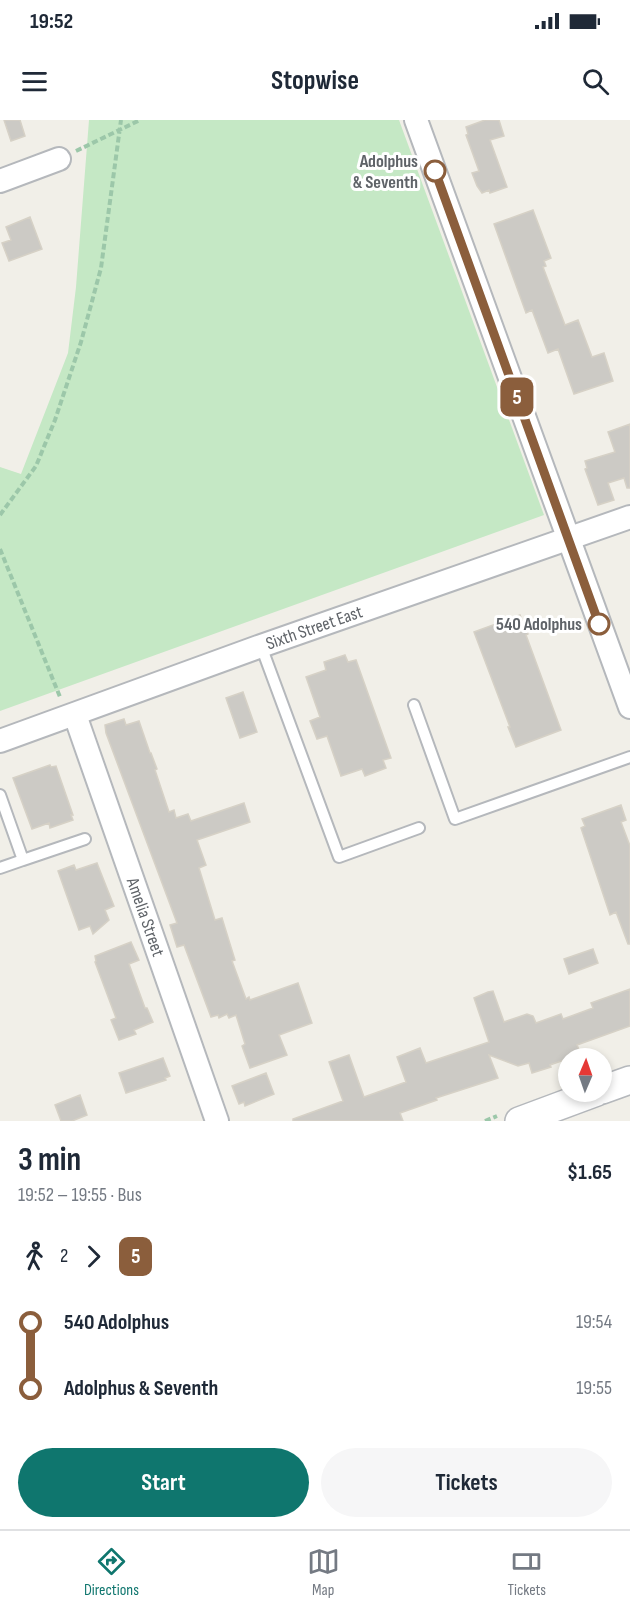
<!DOCTYPE html>
<html lang="en">
<head>
<meta charset="utf-8">
<style>
  body { margin:0; font-family:"Sofia Sans Condensed",sans-serif; background:#f6f6f7; color:#1f2937; height:100vh; display:flex; flex-direction:column; font-size:22px; white-space:nowrap }
  * { box-sizing:border-box; margin:0 }
  p { font-size:20px; color:#747a83 }
  .icon { flex:none; width:33px; height:33px; fill:none; stroke:currentColor; stroke-width:2; stroke-linecap:round; stroke-linejoin:round }
  .map { position:relative; height:1001px; overflow:hidden }
  .sheet { display:flex; flex-direction:column; background:#fff; flex:1 }
  .sheet>* { flex:none }
  .badge { padding:0 12px; border-radius:9px; font-size:21px; line-height:39px }
  .needle { width:39px; rotate:2deg }
  .tools { position:absolute; left:558px; top:928px; display:grid; gap:12px }
  .tools a { display:grid; place-items:center; width:54px; height:54px; border-radius:50%; background:#fff; box-shadow:0 3px 9px #0003; font-size:30px }
  .map>.badge { position:absolute; translate:-50% -50%; box-shadow:0 0 0 3px #fff }
  .legs { display:flex; align-items:center; gap:9px; height:66px; padding:0 18px; font-size:20px }
  .legs p { margin-inline-start:auto }
  .overview { display:flex; align-items:center; justify-content:space-between; height:102px; padding:0 18px }
  h1 { font-size:33px; font-weight:700; line-height:45px }
  .action { display:flex; gap:12px; margin-top:auto; padding:12px 18px }
  .action a { flex:1; height:69px; border-radius:36px; background:#0f766e; color:#fff; font-size:24px; font-weight:700; line-height:69px; text-align:center }
  .action a+a { background:#f6f6f7; color:#1f2937 }
  ul { padding:0 18px; list-style:none }
  li { display:flex; align-items:center; gap:21px; height:66px; font-size:22px }
  li i { display:grid; place-items:center; width:9px; height:100%; margin:0 8px; background:currentColor }
  li i::after { content:''; width:15px; height:15px; margin:-8px; border:4px solid; border-radius:50%; background:#fff }
  li p { margin-inline-start:auto }
  li:first-child i { background:linear-gradient(#0000 50%,currentColor 0) }
  li:last-child i { background:linear-gradient(currentColor 50%,#0000 0) }
  .status { display:flex; justify-content:space-between; align-items:center; height:42px; padding:0 30px; background:#fff; direction:ltr }
  .status svg { height:16px; fill:currentColor }
  header { display:flex; justify-content:space-between; align-items:center; height:78px; padding:0 18px; background:#fff; font-size:27px; font-weight:700 }
  .menu { display:flex; justify-content:space-around; align-items:center; height:84px; border-top:2px solid #e0e1e3; background:#fff; font-size:16px; color:#747a83 }
  .menu a { display:grid; justify-items:center; gap:3px }
  .menu .current { color:#0f766e }
  .map>svg:first-child { display:block }
  .green { fill:#c5e8c5 }
  .building { fill:#cccac5; stroke:#d6d1c6; stroke-width:1.5 }
  .lines { fill:none; stroke-linecap:round; stroke-linejoin:round }
  .service-casing { stroke:#b5b8bc; stroke-width:14 }
  .minor-casing { stroke:#b5b8bc; stroke-width:26 }
  .tertiary-casing { stroke:#b5b8bc; stroke-width:30 }
  .path { stroke:#9cc7a9; stroke-width:4; stroke-dasharray:6 3; stroke-linecap:butt }
  .service { stroke:#fff; stroke-width:10 }
  .minor { stroke:#fff; stroke-width:22 }
  .tertiary { stroke:#fff; stroke-width:27 }
  .line-1-casing { stroke:#fff; stroke-width:14 }
  .line-1 { stroke:#8b5e3c; stroke-width:9 }
  .stop-1-dot { fill:#fff; stroke:#8b5e3c; stroke-width:3 }
  .labels { text-anchor:middle; stroke-width:6; stroke-linejoin:round; paint-order:stroke }
  .stop-label { font-size:18px; font-weight:bold; fill:#5f6368; stroke:#fff; text-anchor:end }
  .street-label { font-size:18px; fill:#5f6368; stroke:#fff }
</style>
</head>
<body>
<div class="status"><b>19:52</b><svg viewBox="0 0 49 12"><path d="M0 12V9h3v3zM5 12V6h3v6zM10 12V3h3v9zM15 12V0h3v12zM26 1h20v11H26zM47 4h2v5h-2z"/></svg></div>
<header><svg class="icon" aria-label="menu" viewBox="0 0 24 24"><path d="M4 6h16M4 12h16M4 18h16"/></svg>Stopwise<svg class="icon" aria-label="search" viewBox="0 0 24 24"><circle cx="10" cy="10" r="6"/><path d="M15 15l6 6"/></svg></header>
<div class="map">
<svg width="630" height="1001" viewBox="0 0 630 1001">
  <rect width="100%" height="100%" fill="#f1efe8"/>
  <path class="green" d="M89,0H399L544,395L0,591V347L21,354L68,233L76,167Z"/>
  <path class="building" d="M4,0H20L25,16L11,21Z
    M485,0H499L504,16L490,20L507,67L490,73L489,70L482,73L477,66L472,53L479,51L466,15L468,14L466,7Z
    M533,90L551,138L544,141L546,146L543,147L565,205L578,200L592,237L604,233L613,261L574,274L558,229L548,233L532,190L526,193L494,104Z
    M30,97L42,129L9,141L2,123L11,120L6,107Z
    M630,304V368H627L624,358L608,363L614,380L598,385L585,349L587,348L585,341L615,332L608,312Z
    M520,495L528,514L526,515L561,610L516,627L508,607H510L474,512Z
    M345,535L348,542L356,540L391,638L383,640L386,648L365,656L362,649L341,656L327,616L317,619L310,601L320,597L306,557L326,550L324,542Z
    M243,572L257,612L240,618L226,578Z
    M124,599L126,605L139,601L150,633H151L157,649L155,650L169,692L174,690L176,698L188,694L191,701L244,683L250,702L197,720L206,745L199,748L215,800L222,798L235,840L232,841L246,879L249,877L250,880L298,863L312,903L279,915L287,935L250,948L242,926L245,924L236,895L229,898L227,894L219,898L218,895L211,897L184,825L177,827L170,805L177,803L106,613L105,605Z
    M50,645L51,647L56,646L73,695H71L73,700L50,708L49,703L32,709L13,658Z
    M621,685L626,700L621,702L630,726V824H628L616,792L610,795L581,708L585,706L582,699Z
    M97,743L114,786L105,790L109,800L93,814L90,806L79,810L58,751L74,745L76,750Z
    M131,822L139,840L129,844L145,888H147L153,902L134,910L136,914L119,920L111,900L116,898L95,842L96,841L95,836Z
    M593,829L598,843L569,854L564,839Z
    M630,869V906L577,925L581,934L550,945L551,947L532,953L529,943L518,946L489,935L498,958L436,978L437,980L400,993L403,1001H293V999L343,981L329,942L349,935L364,977L406,962L397,937L420,928L426,943L489,922L474,878L488,872L493,871L504,902L527,894L533,896L536,903L561,894L563,899L593,888L591,883Z
    M163,938L170,956L165,958L166,960L126,973L119,953Z
    M266,953L274,974L245,986L244,982L239,984L232,966Z
    M80,975L87,995L72,1001H61L55,985Z"/>
  <g class="lines">
    <defs>
      <path id="service" d="M261,526L339,737L419,708
        M414,585L455,699L630,637
        M0,675L23,740L85,719
        M0,748L23,740"/>
      <g id="minor">
        <path d="M416,0L630,587"/>
        <path d="M0,61L59,39"/>
        <path id="s1" d="M75,595L217,1001"/>
        <path id="s2" d="M0,621L261,526L630,397"/>
      </g>
      <path id="tertiary" d="M602,970L630,960
        M519,1001L597,972"/>
    </defs>
    <use href="#service" class="service-casing"/>
    <use href="#minor" class="minor-casing"/>
    <use href="#tertiary" class="tertiary-casing"/>
    <path class="path" d="M76,31L140,0
      M0,395L36,346L55,300L81,222L101,148L121,0
      M0,429L60,577
      M485,1001L497,996"/>
    <use href="#service" class="service"/>
    <use href="#minor" class="minor"/>
    <use href="#tertiary" class="tertiary"/>
  </g>
  <g class="lines">
    <defs>
      <path id="line-1" d="M435,51L599,504"/>
    </defs>
    <use href="#line-1" class="line-1-casing"/>
    <use href="#line-1" class="line-1"/>
  </g>
  <g class="stop-1-dot">
    <circle cx="435" cy="51" r="10"/>
    <circle cx="599" cy="504" r="10"/>
  </g>
  <g class="labels">
    <g class="stop-label">
      <text x="418" y="47">Adolphus<tspan x="418" dy="21">&amp; Seventh</tspan></text>
      <text x="582" y="510">540 Adolphus</text>
    </g>
    <g class="street-label">
      <text dy="6" stroke="none"><textPath href="#s2" startOffset="334">Sixth Street East</textPath></text>
      <text dy="6" stroke="none"><textPath href="#s1" startOffset="214">Amelia Street</textPath></text>
    </g>
  </g>
</svg>
<div class="tools">
<a><svg class="needle" viewBox="-14 -14 28 28"><path d="M0-13l5 13h-10z" fill="#e53935"/><path d="M0 13l5-13h-10z" fill="#747a83"/></svg></a>
</div>
<b class="badge" style="left:517px;top:277px;background:#8b5e3c;color:#fff">5</b>
</div>
<section class="sheet">
<div class="overview"><div><h1>3 min</h1><p>19:52 – 19:55 · Bus</p></div><b>$1.65</b></div>
<div class="legs"><svg class="icon" aria-label="walk" viewBox="0 0 24 24"><circle cx="13" cy="4" r="2"/><path d="M13 8l-2 6 4 7M11 14l-3 7M7 12l3-4h3l4 4"/></svg>2<svg class="icon" aria-label="forward" viewBox="0 0 24 24"><path d="M9 5l7 7-7 7"/></svg><b class="badge" style="background:#8b5e3c;color:#fff">5</b></div>
<ul>
<li><i style="color:#8b5e3c"></i><b>540 Adolphus</b><p>19:54</p></li>
<li><i style="color:#8b5e3c"></i><b>Adolphus &amp; Seventh</b><p>19:55</p></li>
</ul>
<div class="action"><a>Start</a><a>Tickets</a></div>
</section>
<nav class="menu">
<a class="current"><svg class="icon" aria-label="directions" viewBox="0 0 24 24"><path d="M12 3l9 9-9 9-9-9zM9 14v-3h6M13 9l2 2-2 2"/></svg>Directions</a>
<a><svg class="icon" aria-label="map" viewBox="0 0 24 24"><path d="M3 6l6-2 6 2 6-2v14l-6 2-6-2-6 2zM9 4v14M15 6v14"/></svg>Map</a>
<a><svg class="icon" aria-label="tickets" viewBox="0 0 24 24"><path d="M3 7h18v10H3zM15 7v10"/></svg>Tickets</a>
</nav>
</body>
</html>
